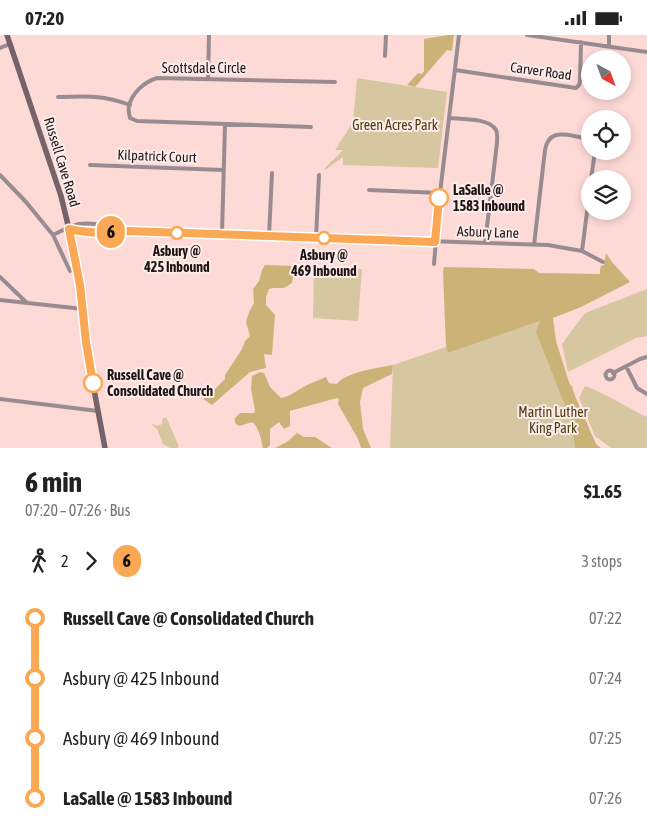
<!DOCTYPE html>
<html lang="en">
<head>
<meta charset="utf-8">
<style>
  body { margin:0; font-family:"Asap Condensed",sans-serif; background:#f2f2f2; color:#222; height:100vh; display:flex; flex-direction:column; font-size:19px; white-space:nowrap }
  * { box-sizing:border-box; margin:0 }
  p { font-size:16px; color:#767676 }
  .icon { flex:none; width:28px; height:28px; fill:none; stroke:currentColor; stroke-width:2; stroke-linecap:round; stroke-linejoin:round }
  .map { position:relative; height:413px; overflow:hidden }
  .details { display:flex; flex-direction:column; background:#fff; flex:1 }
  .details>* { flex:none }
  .badge { padding:0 10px; border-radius:16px; font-size:18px; line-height:32px }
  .needle { width:32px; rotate:139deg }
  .controls { position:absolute; left:581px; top:15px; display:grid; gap:10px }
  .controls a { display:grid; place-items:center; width:50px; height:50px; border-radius:50%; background:#fff; box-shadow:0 2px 8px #0003; font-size:25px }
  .map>.badge { position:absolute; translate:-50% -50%; box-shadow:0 0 0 2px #fff }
  .legs { display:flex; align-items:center; gap:8px; height:55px; padding:0 25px; font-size:16px }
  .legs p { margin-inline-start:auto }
  .summary { display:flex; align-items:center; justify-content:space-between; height:85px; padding:0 25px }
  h1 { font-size:28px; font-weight:700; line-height:38px }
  ul { padding:0 25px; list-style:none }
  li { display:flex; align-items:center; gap:18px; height:60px; font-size:19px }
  li i { display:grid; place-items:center; width:8px; height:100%; margin:0 6px; background:currentColor }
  li i::after { content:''; width:12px; height:12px; margin:-6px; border:4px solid; border-radius:50%; background:#fff }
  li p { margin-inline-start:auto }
  li:first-child i { background:linear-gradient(#0000 50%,currentColor 0) }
  li:last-child i { background:linear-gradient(currentColor 50%,#0000 0) }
  .status { display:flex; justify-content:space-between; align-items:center; height:35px; padding:0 25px; background:#fff; direction:ltr }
  .status svg { height:14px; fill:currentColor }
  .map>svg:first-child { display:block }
  .green { fill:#d6c7a1 }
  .forest { fill:#cbb378 }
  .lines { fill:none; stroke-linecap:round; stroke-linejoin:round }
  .minor { stroke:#998c91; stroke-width:4 }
  .secondary { stroke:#75626a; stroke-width:5.5 }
  .line-1-casing { stroke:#fff; stroke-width:11 }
  .line-1 { stroke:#faa853; stroke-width:8 }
  .stop-1-dot { fill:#fff; stroke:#faa853; stroke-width:2.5 }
  .labels { text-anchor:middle; stroke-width:4; stroke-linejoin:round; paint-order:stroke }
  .street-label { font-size:14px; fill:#201413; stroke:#fcedec }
  .park-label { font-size:14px; fill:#4d3c0c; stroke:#fcedec }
  .stop-label { font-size:14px; font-weight:bold; fill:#201413; stroke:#fcedec; text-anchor:start }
</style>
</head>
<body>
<div class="status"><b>07:20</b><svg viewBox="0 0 49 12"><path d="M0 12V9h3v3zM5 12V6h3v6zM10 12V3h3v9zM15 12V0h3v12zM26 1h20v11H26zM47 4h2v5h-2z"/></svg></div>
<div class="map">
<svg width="647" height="413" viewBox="0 0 647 413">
  <rect width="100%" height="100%" fill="#fedad7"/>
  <path class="green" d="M357,43L447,57L438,133L343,130V122L325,135L324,134L343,115H335L353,87Z
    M314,232L362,234L358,286L313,283Z
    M647,254V301L636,303L568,337L562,309L585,278Z
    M540,286L559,354L572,350L589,413H390L393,330L446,312L448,318Z
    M585,351C607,359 626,372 647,382V413H611L595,401L579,363Z
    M166,382L179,411L177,413H170L163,409L157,394L153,391L152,389L158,391L162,389V384Z"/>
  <path class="forest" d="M448,0H454L452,16L447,15L415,52L407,50L418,38L422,39L424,36V4Z
    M606,218L612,227L630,247L581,272L553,283L556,306L569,347L596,409L601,413H575L572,388L536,297L540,286L448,318L446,312L443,237L444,232L534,234L539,238L600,239V234L601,231L604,230Z
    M265,230L295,231L292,248L284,253H273L269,254L266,262V270L275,280L272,320L264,319L266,333L250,337L212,370L203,364L208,361L225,344V340L242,314L245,306L250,301L246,287L249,277L254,268L253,254L259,246L262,235Z
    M393,330L392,339L363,353L360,367L363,394L371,413H361L358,404L338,369L339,364L337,363L290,376V391L284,394L279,387L270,394V410L267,413H263C261,404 259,392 252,387L240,391C236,390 234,388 235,383L240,378H254L255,375L251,354L252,341L260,337L264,338L270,352L281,363L288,361L307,350L326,342L329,348L337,349C346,337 377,333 393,330Z
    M297,398L304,402H315L332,413H275L287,407Z"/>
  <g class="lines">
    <path class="minor" d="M527,0L647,17
      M609,11V0
      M0,13L10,9
      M385,21L386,0
      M455,35L576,53L579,50L580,46L581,7
      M208,44L209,0
      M58,62C86,61 104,60 130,70
      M450,83C462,84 489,83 496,95C498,99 497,104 497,108L485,208
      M311,92L137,86L130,83C129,79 128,75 129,71C132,58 144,47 157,43L335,47
      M90,130L223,135
      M0,140L26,167L53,200L70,236
      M591,144L595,116
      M369,155L440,158
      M69,194C88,198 109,199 128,196L548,210L582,216L603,227
      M222,199L225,89
      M53,200C59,197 74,190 79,189C93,187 115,192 128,196
      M269,201L272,138
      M316,203L319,140
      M534,210L545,115C548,98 559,98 574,101C580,102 585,103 590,106
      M582,216L590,154
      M434,229L440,158L459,0
      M0,242L27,268
      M0,265L83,274
      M626,331L637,353L647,359
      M605.5 340a4.5 4.5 0 1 1 9 0a4.5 4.5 0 1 1-9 0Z
      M613,338L640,324L647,322
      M0,364L98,376"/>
    <path class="secondary" d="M7,0L61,161L69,194L80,250L89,328L105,413"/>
  </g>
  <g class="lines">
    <defs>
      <path id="line-1" d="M93,348L86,307L80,250L69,194C88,198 110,199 128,196L435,207L439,163"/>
    </defs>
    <use href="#line-1" class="line-1-casing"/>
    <use href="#line-1" class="line-1"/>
  </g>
  <g class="stop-1-dot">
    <circle cx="439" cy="163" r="9"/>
    <circle cx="177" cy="198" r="6"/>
    <circle cx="324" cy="203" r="6"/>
    <circle cx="93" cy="348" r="9"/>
  </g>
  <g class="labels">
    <g class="street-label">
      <text x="204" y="38">Scottsdale Circle</text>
      <text transform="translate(541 36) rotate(8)" y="5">Carver Road</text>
      <text transform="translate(157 121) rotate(2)" y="5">Kilpatrick Court</text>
      <text transform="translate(62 127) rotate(73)" y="5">Russell Cave Road</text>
      <text transform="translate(488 197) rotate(2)" y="5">Asbury Lane</text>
    </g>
    <g class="park-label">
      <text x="395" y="95">Green Acres Park</text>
      <text x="553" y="382">Martin Luther<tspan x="553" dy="16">King Park</tspan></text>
    </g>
    <g class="stop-label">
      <text x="453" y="160">LaSalle @<tspan x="453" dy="16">1583 Inbound</tspan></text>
      <text x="177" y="221" text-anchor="middle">Asbury @<tspan x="177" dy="16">425 Inbound</tspan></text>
      <text x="324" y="225" text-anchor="middle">Asbury @<tspan x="324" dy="16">469 Inbound</tspan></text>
      <text x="107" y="345">Russell Cave @<tspan x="107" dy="16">Consolidated Church</tspan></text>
    </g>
  </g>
</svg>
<div class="controls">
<a><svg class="needle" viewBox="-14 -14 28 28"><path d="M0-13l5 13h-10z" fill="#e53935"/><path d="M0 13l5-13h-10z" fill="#767676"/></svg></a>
<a><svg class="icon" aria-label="locate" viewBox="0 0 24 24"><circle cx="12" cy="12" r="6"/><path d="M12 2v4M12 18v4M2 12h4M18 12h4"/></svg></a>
<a><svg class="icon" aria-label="layers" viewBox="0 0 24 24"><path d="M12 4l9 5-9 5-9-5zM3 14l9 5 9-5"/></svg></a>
</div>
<b class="badge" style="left:111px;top:197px;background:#faa853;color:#111">6</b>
</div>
<section class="details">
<div class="summary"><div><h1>6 min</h1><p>07:20 – 07:26 · Bus</p></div><b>$1.65</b></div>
<div class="legs"><svg class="icon" aria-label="walk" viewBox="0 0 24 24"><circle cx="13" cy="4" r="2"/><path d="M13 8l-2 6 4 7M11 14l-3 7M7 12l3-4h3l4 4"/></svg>2<svg class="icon" aria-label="forward" viewBox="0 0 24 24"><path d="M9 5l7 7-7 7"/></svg><b class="badge" style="background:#faa853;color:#111">6</b><p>3 stops</p></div>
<ul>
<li><i style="color:#faa853"></i><b>Russell Cave @ Consolidated Church</b><p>07:22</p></li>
<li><i style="color:#faa853"></i><span>Asbury @ 425 Inbound</span><p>07:24</p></li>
<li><i style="color:#faa853"></i><span>Asbury @ 469 Inbound</span><p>07:25</p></li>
<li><i style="color:#faa853"></i><b>LaSalle @ 1583 Inbound</b><p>07:26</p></li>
</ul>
</section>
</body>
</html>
